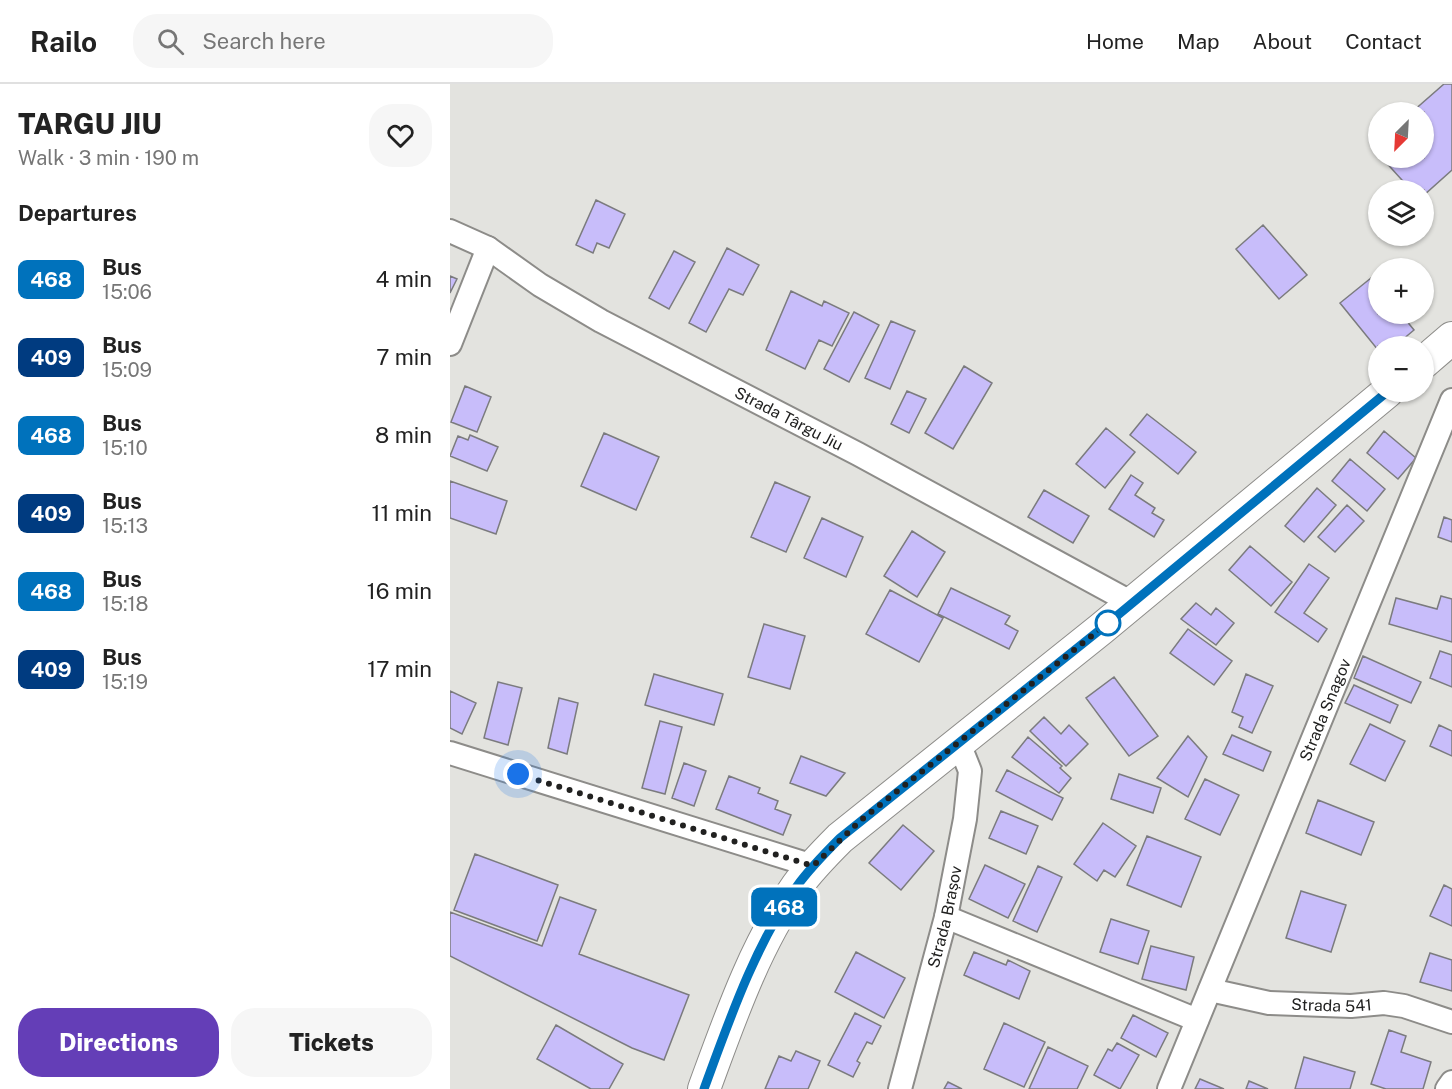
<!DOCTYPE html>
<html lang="en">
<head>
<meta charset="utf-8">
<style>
  body { margin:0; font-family:"Public Sans",sans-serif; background:#f6f6f6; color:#222; height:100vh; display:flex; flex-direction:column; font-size:22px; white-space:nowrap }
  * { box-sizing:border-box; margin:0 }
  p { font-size:20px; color:#767676 }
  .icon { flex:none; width:33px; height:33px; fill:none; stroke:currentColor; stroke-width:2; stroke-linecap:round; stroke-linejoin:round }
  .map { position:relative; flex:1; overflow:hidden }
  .side { display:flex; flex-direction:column; background:#fff; width:450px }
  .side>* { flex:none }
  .badge { padding:0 12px; border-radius:9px; font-size:21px; line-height:39px }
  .needle { width:39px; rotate:204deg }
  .fabs { position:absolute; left:918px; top:18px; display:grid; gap:12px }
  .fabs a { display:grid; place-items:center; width:66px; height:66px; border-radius:50%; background:#fff; box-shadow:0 2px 4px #0004; font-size:30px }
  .you { position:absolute; width:30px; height:30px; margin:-15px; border:4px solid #fff; border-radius:50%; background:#1a73e8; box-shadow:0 0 0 9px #1a73e833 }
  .map>.badge { position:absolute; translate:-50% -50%; box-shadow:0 0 0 3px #fff }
  h2 { padding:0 18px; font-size:22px; line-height:54px }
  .round { display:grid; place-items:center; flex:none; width:63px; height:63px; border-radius:24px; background:#f6f6f6 }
  .headline { display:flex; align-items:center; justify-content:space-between; height:102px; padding:0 18px }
  h1 { font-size:28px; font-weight:800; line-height:45px }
  .action { display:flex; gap:12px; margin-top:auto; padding:12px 18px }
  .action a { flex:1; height:69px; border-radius:24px; background:#643eb7; color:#fff; font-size:24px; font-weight:800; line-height:69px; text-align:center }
  .action a+a { background:#f6f6f6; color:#222 }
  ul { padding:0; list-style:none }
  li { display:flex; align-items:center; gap:18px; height:78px; padding:0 18px }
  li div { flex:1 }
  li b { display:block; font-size:22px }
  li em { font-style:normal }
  li .badge { min-width:66px; font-weight:700; text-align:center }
  header { display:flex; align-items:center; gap:36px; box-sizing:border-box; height:84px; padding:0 30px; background:#fff; border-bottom:2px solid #e0e0e0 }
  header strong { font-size:28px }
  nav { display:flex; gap:33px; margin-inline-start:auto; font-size:21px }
  .search { width:420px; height:54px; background:#f6f6f6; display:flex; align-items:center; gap:15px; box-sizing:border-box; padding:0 21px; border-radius:24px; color:#767676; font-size:22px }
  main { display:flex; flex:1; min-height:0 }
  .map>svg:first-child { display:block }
  .building { fill:#c8bdfa; stroke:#7b7b7e; stroke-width:1.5 }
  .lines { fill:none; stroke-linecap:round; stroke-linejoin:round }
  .street-casing { stroke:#8d8c89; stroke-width:26 }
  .secondary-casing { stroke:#8d8c89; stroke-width:34 }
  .street { stroke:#fff; stroke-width:22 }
  .secondary { stroke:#fff; stroke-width:32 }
  .line-casing { stroke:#fff; stroke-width:14 }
  .line { stroke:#0072bc; stroke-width:9 }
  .walk { stroke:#212120; stroke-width:6; stroke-dasharray:0 10.8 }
  .stop-dot { fill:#fff; stroke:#0072bc; stroke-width:3 }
  .labels { text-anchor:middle; stroke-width:4.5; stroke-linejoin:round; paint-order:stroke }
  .street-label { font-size:16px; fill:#212120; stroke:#fffffe }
</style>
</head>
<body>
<header>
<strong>Railo</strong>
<div class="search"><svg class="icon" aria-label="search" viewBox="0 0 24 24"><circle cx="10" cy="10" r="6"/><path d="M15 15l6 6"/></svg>Search here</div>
<nav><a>Home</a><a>Map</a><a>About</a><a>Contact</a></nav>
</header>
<main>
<section class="side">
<div class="headline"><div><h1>TARGU JIU</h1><p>Walk · 3 min · 190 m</p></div><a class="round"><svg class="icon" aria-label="heart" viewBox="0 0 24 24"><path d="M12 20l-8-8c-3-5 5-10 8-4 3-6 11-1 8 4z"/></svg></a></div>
<h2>Departures</h2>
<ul>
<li><span class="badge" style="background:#0072bc;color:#fff">468</span><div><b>Bus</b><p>15:06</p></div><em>4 min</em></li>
<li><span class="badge" style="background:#003b80;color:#fff">409</span><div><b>Bus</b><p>15:09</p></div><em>7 min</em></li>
<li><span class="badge" style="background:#0072bc;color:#fff">468</span><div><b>Bus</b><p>15:10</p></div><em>8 min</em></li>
<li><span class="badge" style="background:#003b80;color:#fff">409</span><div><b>Bus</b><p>15:13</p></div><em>11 min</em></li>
<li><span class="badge" style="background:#0072bc;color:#fff">468</span><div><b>Bus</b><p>15:18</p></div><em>16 min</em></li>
<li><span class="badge" style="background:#003b80;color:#fff">409</span><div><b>Bus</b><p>15:19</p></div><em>17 min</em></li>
</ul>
<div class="action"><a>Directions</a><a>Tickets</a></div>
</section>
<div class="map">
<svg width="1002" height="1005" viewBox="0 0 1002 1005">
  <rect width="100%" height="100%" fill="#e3e3df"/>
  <path class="building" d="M994,0H1002V86L974,111V106H961L932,74H974V28H962Z
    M146,116L175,130L159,164L147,159L143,169L126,161Z
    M813,141L857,191L829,215L786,165Z
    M277,164L309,181L293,211L279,205L256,248L239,239Z
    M224,167L245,178L219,225L199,214Z
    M0,192L7,195L0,209Z
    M921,194L928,203V230H951L964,246L945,262H928V266L890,219Z
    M341,207L372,222L374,217L399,229L382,262L369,256L355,285L316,266Z
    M404,228L429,241L399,298L374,285Z
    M441,237L465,247L440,305L415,294Z
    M514,282L542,299L503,365L475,349Z
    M15,302L41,313L27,348L1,338Z
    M457,307L476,315L459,349L441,340Z
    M697,330L746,368L728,390L680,351Z
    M656,344L685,368L655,404L626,380Z
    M934,347L966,374L948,395L917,369Z
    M154,349L209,373L186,426L131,402Z
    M20,351L48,363L37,387L0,372L8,352L18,356Z
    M900,375L935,405L917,427L882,397Z
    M681,391L693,399L685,411L705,424L702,429L714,436L704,453L659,425Z
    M0,397L57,417L46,450L0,434Z
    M325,398L360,413L336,468L301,453Z
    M867,404L886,421L854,458L835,442Z
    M594,406L639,432L623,459L578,433Z
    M897,421L914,437L885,468L868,453Z
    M994,433L1002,436V458L988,453Z
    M372,434L413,453L396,493L354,474Z
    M462,447L495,468L467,513L434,492Z
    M800,462L842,498L821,522L779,486Z
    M859,480L879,494L854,529L877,545L868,558L825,528Z
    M501,504L560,532L555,540L568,547L559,565L488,530Z
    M440,506L493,534L469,578L416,550Z
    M991,512L1002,515V558L939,540L946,514L987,525Z
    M746,519L761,531L766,524L784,539L766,561L731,535Z
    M314,540L355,552L340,605L298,593Z
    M738,545L782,577L764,601L720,569Z
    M990,567L1002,571V603L980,594Z
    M913,572L971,598L961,619L904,594Z
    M204,590L273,610L264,641L195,621Z
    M796,590L823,602L802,649L789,643L793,633L782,628Z
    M664,593L708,652L679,672L636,614Z
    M48,598L72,604L58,661L34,654Z
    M904,601L948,621L940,639L895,619Z
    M0,607L26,619L12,650L0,644Z
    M109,614L128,619L117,670L98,664Z
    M594,633L611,650L619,641L638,660L616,682L580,647Z
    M210,637L232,643L215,710L192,704Z
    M920,640L955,657L935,697L900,680Z
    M989,641L1002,647V672L980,662Z
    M782,651L821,668L813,687L773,670Z
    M738,652L757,673L738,713L707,694Z
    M578,653L612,682L610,684L621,694L609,709L562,673Z
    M351,672L395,689L376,712L340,699Z
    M234,679L256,687L244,722L222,714Z
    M557,686L613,714L602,736L546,707Z
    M669,690L711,704L703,729L661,715Z
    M279,692L310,704L308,709L328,717L325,725L341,731L333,751L266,725Z
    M755,695L789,711L770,751L735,735Z
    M868,716L924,738L911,771L856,749Z
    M551,727L588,742L576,770L539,754Z
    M653,739L686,762L665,793L654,786L647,797L624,780Z
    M453,741L484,767L451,806L419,779Z
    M697,752L751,773L731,823L677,801Z
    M25,770L108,801L87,857L4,826Z
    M535,781L575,800L558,834L519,815Z
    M588,782L612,793L587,848L563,837Z
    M994,801L1002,805V842L980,832Z
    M851,807L896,821L881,868L836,854Z
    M110,813L146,826L129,870L239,911L214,976L182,964L0,872V828L92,862Z
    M661,835L699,847L688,880L650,868Z
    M701,862L744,873L736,906L692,895Z
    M406,868L455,894L434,934L385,908Z
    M524,868L556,881L558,876L580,887L569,915L514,891Z
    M980,869L1002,876V907L970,898Z
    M405,929L431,942L422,960L417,958L407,977L410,979L403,993L378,981Z
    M683,931L718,949L706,973L671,954Z
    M554,939L595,958L574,1003L534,985Z
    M106,941L173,980L159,1005H141L87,975Z
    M939,946L956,952L951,968L981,978L973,1005H936L921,1000Z
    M667,959L689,971L670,1005L644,991L658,965L662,967Z
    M598,963L638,982L627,1005H579Z
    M346,967L370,977L358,1005H315L329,972L341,977Z
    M854,973L905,988L900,1005H845Z
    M750,995L774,1005H745Z
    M799,997L818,1005H796Z
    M498,998L512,1005H494Z"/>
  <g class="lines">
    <defs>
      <g id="street">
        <path id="s1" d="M0,147L38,164L90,201L151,237L408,370L682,519"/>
        <path d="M0,260L38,164"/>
        <path d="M0,669L363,782"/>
        <path d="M496,833L747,936"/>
        <path id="s2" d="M760,906L819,919L901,922L934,919L954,922L1002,938"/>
        <path id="s3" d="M450,1005L496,833L515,735L520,687L508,657"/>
        <path id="s4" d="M719,1005L1002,316"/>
        <path d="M997,1005L1002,998"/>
      </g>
      <path id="secondary" d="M974,278L1002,254
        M254,1005C279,937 305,861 347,802C360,784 375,769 390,754L651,545L937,308"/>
    </defs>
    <use href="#street" class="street-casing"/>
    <use href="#secondary" class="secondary-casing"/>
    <use href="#street" class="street"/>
    <use href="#secondary" class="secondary"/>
  </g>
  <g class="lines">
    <defs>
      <path id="line" d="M254,1005C279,937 305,861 347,802C360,784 375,769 390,754L651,545L937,308"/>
    </defs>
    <use href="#line" class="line-casing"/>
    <use href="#line" class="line"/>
    <path class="walk" d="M68,690L363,782L410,737L658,539"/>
  </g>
  <circle class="stop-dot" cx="658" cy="539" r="12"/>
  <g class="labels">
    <g class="street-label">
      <text dy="6" stroke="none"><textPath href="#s1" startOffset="388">Strada Târgu Jiu</textPath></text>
      <text dy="6" stroke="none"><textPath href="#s4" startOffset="410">Strada Snagov</textPath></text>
      <text dy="6" stroke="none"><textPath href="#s3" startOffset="178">Strada Brașov</textPath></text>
      <text dy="6" stroke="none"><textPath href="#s2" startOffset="123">Strada 541</textPath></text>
    </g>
  </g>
</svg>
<div class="fabs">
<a><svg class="needle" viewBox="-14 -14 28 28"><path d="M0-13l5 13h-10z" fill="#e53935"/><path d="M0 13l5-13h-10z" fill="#767676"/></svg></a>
<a><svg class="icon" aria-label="layers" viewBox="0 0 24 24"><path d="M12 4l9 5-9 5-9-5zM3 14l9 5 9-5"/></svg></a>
<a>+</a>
<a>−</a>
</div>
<div class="you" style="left:68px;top:690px"></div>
<b class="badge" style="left:334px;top:823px;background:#0072bc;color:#fff">468</b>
</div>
</main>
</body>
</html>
